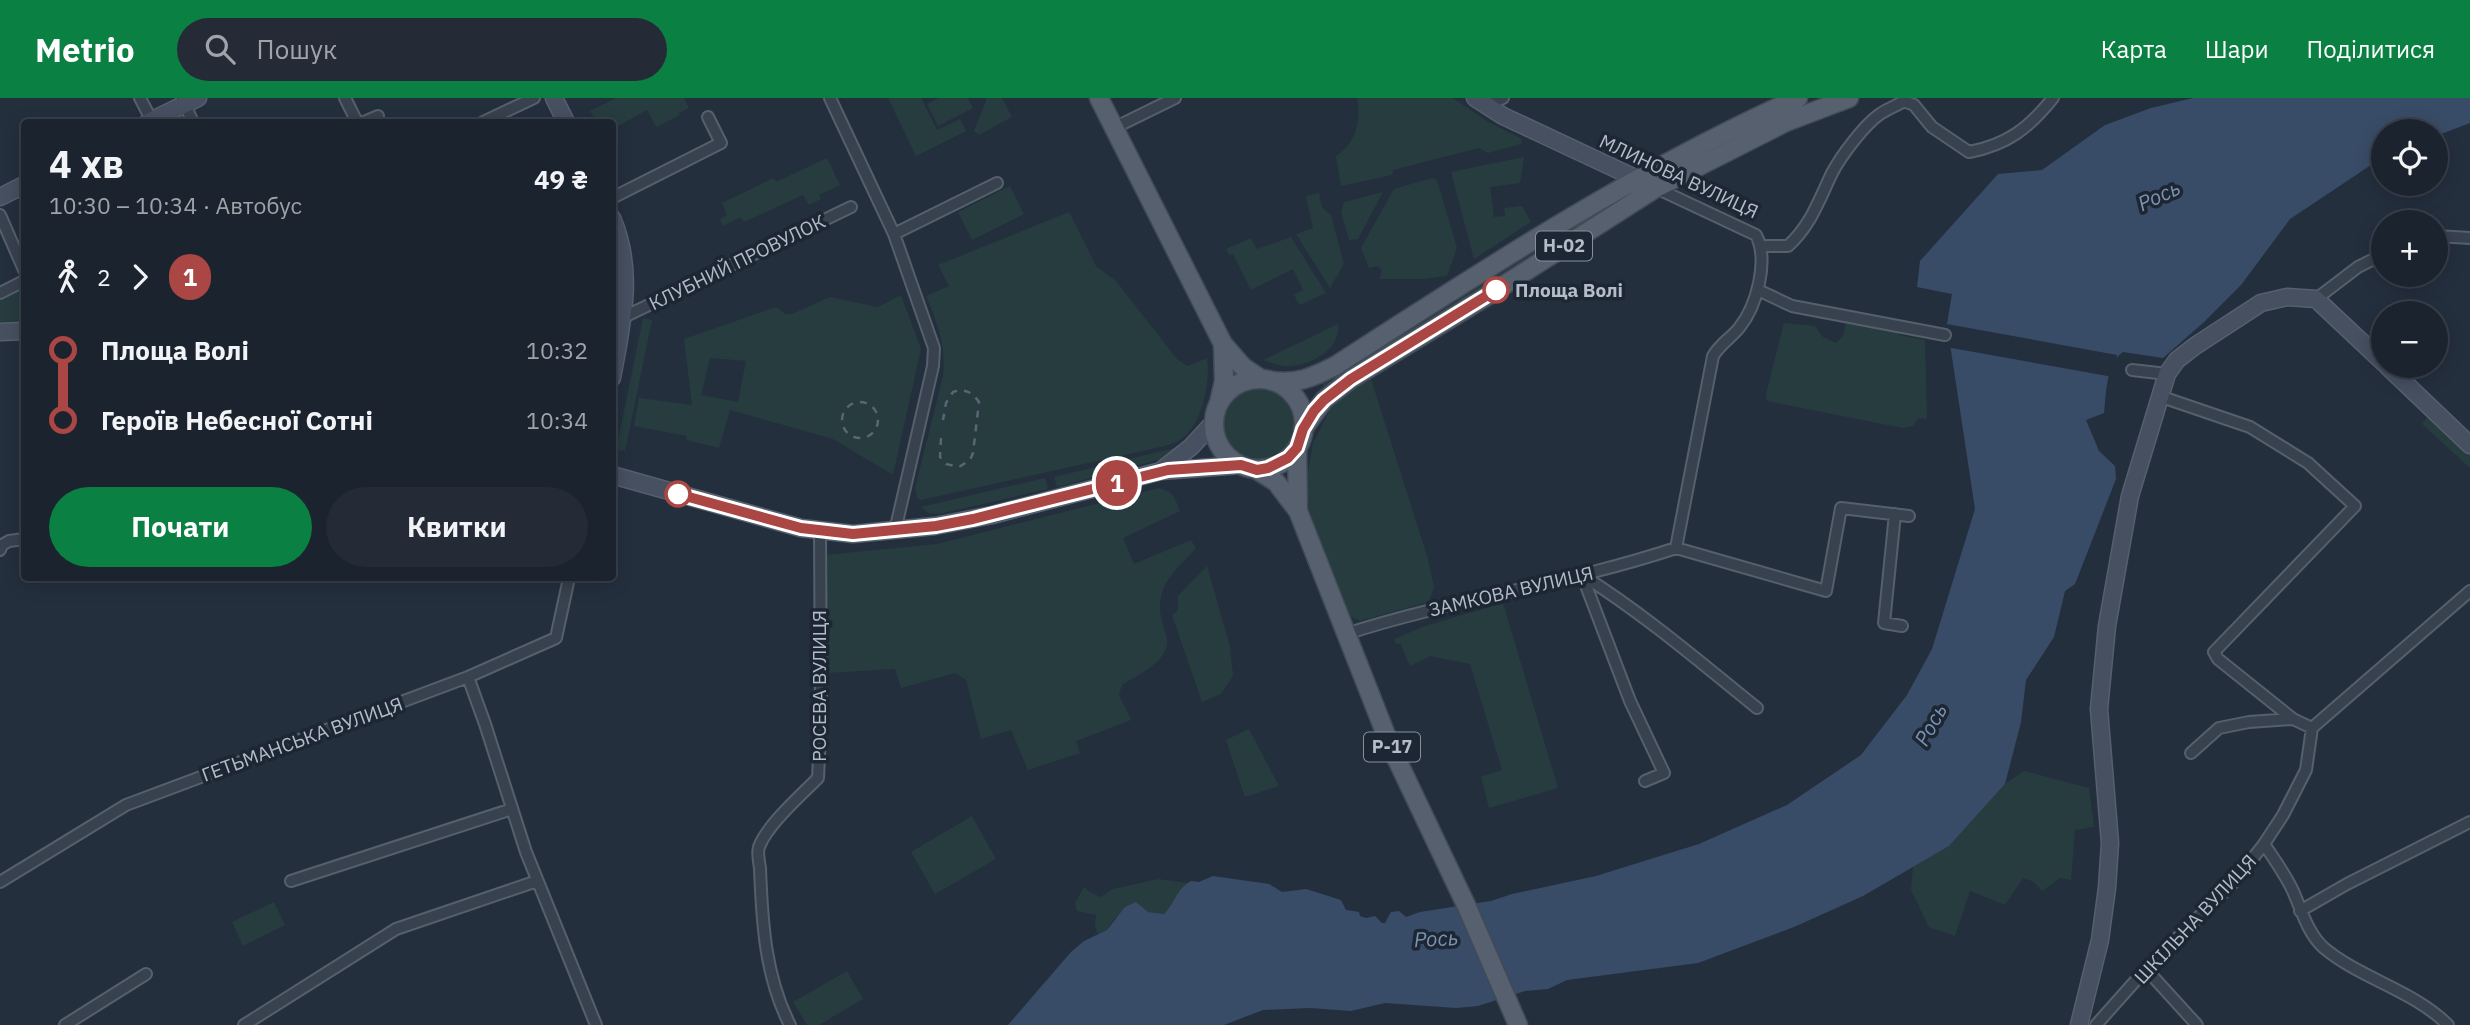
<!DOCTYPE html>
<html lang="uk">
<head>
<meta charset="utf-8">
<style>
  body { margin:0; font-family:"IBM Plex Sans",sans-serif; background:#242b36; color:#f1f3f6; height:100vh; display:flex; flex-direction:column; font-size:26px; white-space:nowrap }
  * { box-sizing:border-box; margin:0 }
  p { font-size:23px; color:#a0a4aa }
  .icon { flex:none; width:38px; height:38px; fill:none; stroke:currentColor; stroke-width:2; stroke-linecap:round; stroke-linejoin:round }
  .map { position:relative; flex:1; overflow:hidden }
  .details { position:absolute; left:21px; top:21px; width:595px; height:462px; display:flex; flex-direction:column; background:#1b232e; border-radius:7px; box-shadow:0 4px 18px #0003,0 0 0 2px #39404a }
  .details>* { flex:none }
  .badge { padding:0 14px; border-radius:23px; font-size:24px; line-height:46px }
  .fabs { position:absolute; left:2371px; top:21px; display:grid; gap:14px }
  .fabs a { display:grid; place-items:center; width:77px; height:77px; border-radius:50%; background:#1b232e; box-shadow:0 4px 18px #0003,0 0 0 2px #39404a; font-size:35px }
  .map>.badge { position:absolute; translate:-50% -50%; box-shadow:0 0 0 4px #fff }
  .legs { display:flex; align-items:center; gap:10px; height:77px; padding:0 28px; font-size:23px }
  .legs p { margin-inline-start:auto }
  .head { display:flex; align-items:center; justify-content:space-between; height:119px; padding:0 28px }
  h1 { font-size:38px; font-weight:700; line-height:52px }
  .button { display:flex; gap:14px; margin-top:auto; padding:14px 28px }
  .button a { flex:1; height:80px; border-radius:42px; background:#0b8043; color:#fff; font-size:28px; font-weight:700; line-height:80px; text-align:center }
  .button a+a { background:#242b36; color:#f1f3f6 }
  ul { padding:0 28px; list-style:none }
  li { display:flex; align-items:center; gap:24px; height:70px; font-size:26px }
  li i { display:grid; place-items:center; width:10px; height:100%; margin:0 9px; background:currentColor }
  li i::after { content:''; width:18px; height:18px; margin:-9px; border:5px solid; border-radius:50%; background:#1b232e }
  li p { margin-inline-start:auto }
  li:first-child i { background:linear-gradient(#0000 50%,currentColor 0) }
  li:last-child i { background:linear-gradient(currentColor 50%,#0000 0) }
  header { display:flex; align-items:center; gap:42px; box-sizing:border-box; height:98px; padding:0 35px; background:#0b8043; color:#fff }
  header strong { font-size:33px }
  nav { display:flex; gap:38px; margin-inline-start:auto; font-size:24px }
  .search { width:490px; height:63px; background:#242b36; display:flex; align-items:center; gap:18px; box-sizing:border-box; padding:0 24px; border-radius:38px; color:#a0a4aa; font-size:26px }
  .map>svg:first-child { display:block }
  .green { fill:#263c3f; fill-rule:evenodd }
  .water { fill:#394c67 }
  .pier { fill:#242f3e }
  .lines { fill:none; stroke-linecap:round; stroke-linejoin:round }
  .street-casing { stroke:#565f6c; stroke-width:14 }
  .secondary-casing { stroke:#565f6c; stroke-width:19 }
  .primary-casing { stroke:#414a57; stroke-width:21 }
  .street { stroke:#38414e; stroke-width:10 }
  .secondary { stroke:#465061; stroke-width:16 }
  .primary { stroke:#56606e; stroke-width:18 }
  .rail { stroke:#5a6575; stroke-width:2.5; stroke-dasharray:7 7; stroke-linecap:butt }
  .line-1-casing { stroke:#fff; stroke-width:16 }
  .line-1 { stroke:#aa4643; stroke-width:10 }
  .stop-1-dot { fill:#fff; stroke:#aa4643; stroke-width:3.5 }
  .labels { text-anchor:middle; stroke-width:7; stroke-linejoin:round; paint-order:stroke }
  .shield { fill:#1d2633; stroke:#878f9c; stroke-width:2 }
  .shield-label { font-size:18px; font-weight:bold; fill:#b4bcc9 }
  .street-label { font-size:19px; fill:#b4bcc9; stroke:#1d2633 }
  .stop-label { font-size:19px; font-weight:bold; fill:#b4bcc9; stroke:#1d2633; text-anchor:start }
  .water-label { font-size:21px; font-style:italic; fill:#7c92b1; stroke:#1d2633 }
</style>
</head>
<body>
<header>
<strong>Metrio</strong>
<div class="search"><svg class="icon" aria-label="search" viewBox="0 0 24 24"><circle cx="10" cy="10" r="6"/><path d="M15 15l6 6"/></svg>Пошук</div>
<nav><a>Карта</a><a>Шари</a><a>Поділитися</a></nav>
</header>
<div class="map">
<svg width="2470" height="927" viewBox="0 0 2470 927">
  <rect width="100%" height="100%" fill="#242f3e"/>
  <path class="green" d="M616,0H684L689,10L679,15L680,17L656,29L647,12L613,31L612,24H596L590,13Z
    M888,0H921L937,32L960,21L966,33L916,58Z
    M939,0H968L973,10L938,28L927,6Z
    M987,0H1002L1012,19L979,37L974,33Z
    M1357,0H1453L1488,24L1522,41L1521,46L1488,55L1479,50L1393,72L1392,77L1341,88L1336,58C1355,47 1362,22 1357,0Z
    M1524,59L1520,85L1490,89L1494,119L1505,118L1504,110L1522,108L1531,124L1474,161L1451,74Z
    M827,60L840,87L819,97L821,101L809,107L803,97L744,124L740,119L723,128L720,121L727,117L722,105L773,80L776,84Z
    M1432,80L1437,82L1457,150L1447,178L1424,181H1379L1382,173L1378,168L1369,170L1361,150L1394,91Z
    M1010,88L1024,116L972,142L958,114Z
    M1383,94L1358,141L1349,142L1341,114L1344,104Z
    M1319,95L1322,109L1331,117L1344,166L1330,190L1296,136L1313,130L1306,98Z
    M1612,102L1614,104L1457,207L1325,289L1320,284Z
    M1069,114L1096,168L1116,183L1177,261L1187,268L1207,260C1211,282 1202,329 1180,342C1176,345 1170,346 1165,348L921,402L917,400L915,390L943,278C946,247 938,227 926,198L949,188L938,167Z
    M1291,139L1326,195L1300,207L1294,197L1303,192L1293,171L1251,192L1233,156L1229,157L1226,151L1251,140L1257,151Z
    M24,186V224L0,225V198Z
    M901,197L921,251L893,377L833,341L730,312L719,350L686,342L687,338L634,328L639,300L692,307L684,241L776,209L785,216H792L830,199L878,209ZM710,260L746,263L738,304L701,297Z
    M643,220L652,222L625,353L616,352Z
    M1846,224L1899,233V237L1925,242L1927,321L1918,320L1913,328L1903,330L1767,303L1766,296L1784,225L1815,228L1823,239L1836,245L1843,238Z
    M1338,226C1341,251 1312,267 1290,268C1281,269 1271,265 1263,262Z
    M1371,281L1428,461L1434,489L1430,502L1425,505L1360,523L1351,519L1309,414L1307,378L1313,345L1330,312L1344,297Z
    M1223 325a36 36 0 1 1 72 0a36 36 0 1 1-72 0Z
    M2431,314L2470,352V370L2422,326Z
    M1183,348L1162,361L1057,389L1054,379Z
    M1045,380L1048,391L939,416L928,415L921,409Z
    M1159,390C1173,393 1175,400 1180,413L1123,440L1134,466L1191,442L1196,450C1184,464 1164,480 1161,499C1158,513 1162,524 1166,537C1174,561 1138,577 1122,587L1119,597L1131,622L1076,643L1080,655L1028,672L1011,632L981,641L966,582L955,575L901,590L895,571L827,575L825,457L937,446Z
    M1207,468L1230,548L1233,578L1221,596L1202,604L1172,517L1178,512V498Z
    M1503,505L1558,690L1489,710L1481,679L1502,672L1470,566L1430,558L1410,568L1400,545L1396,546L1394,541L1425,528Z
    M1249,631L1279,688L1245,699L1226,642Z
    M2024,673L2089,690L2094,729L2075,732L2071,782L2060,780L2042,793L2034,784L2023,780L2005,807L1970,793L1955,838L1929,829L1911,792L1913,769L1949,748L2005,686Z
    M972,718L996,761L935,796L911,754Z
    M1158,781L1187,785C1177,794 1174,806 1164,816L1148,814L1115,820L1107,832L1098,837L1095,828L1096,817L1077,813L1075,805L1084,789L1091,795L1101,799L1113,791Z
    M274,804L285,827L243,848L232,824Z
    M847,873L863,901L819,927H807L793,904Z"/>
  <path class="water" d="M2193,0H2470V25L2436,38V33H2384L2383,59L2290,121L2241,187L2204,224L2163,260L2123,254C2106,265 2106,297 2104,315L2086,322L2099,353L2115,368L2116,381L2075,486L2065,493L2054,539L2026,582L2021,624L2005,686L1949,748L1863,798L1794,829L1698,865L1567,882L1548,891L1525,893L1478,908L1456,910L1385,905L1351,913L1310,910L1263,912L1224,927H1008L1071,854L1084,843L1107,832L1125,809L1136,804L1148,814L1164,816C1175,805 1177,790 1191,783L1199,784L1213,778L1269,786L1282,794L1306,791L1341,802L1346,812L1359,814L1360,818L1366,820L1375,818L1382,825H1385L1391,814L1399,813L1406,819L1420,814L1491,803L1512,796L1596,778L1699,746L1787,707L1861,657L1907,597L1932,551L1975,411L1947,226L1952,196L1917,189L1920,163L1998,76L2042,72L2105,27L2151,10Z"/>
  <path class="pier" d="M1947,226L2117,257L2113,279L1946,249Z"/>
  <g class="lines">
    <defs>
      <path id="street" d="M140,0L152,23
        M345,0L357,24
        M830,0L894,136L934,250L933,268L895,433
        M182,1L193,24
        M1486,8L1503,0
        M364,24L378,18
        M483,24L534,0
        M1114,30L1175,0
        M612,100L721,45L708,19
        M0,117L24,172
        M894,136L997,85
        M2436,138L2470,140
        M1761,148H1788C1811,127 1819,102 1832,75C1841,58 1864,27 1880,16C1887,11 1896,8 1904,3L1914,7L1932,29L1969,54C2007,47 2029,30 2053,0
        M1758,192L1792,208L1945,237
        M0,195L24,183
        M2316,201L2358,169L2384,156
        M624,219L851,109
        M2132,272L2167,276
        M2159,298L2250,329L2308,365L2355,408L2214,554L2218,561L2293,621L2312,630
        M1895,416L1884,525L1902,528
        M1676,450L1826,493L1841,410L1909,418
        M0,452L2,447L9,443L24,441
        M1582,477L1630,603L1664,675L1645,683
        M1582,477C1644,516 1700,564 1757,610
        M1346,536C1454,501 1568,486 1676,450L1713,258C1720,246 1731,240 1739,230C1757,208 1769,162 1756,137L1656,90
        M468,579L485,626L526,754L596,927
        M2191,655L2219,630L2249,624L2293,621
        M2264,746C2274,761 2285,776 2293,793C2301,811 2308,836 2324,850C2361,881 2413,892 2448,927
        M291,783L512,711
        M0,784L126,707L468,579L556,540L569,480
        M2300,813L2347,786L2470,724
        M2146,871L2197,927
        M65,927L146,876
        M244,927L396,831L537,783
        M790,927C765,879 762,823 760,770C759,764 757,754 759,749C767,727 802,696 818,680L821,616L820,433
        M2096,927L2146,871L2234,784L2264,746L2283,717L2306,672L2312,630L2470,493"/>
      <path id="secondary" d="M554,0L566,24
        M1475,0L1503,18L1648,86
        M148,24L198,0
        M0,99L24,87
        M612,120C635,173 622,225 612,280
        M0,234L24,233
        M2387,268L2470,347
        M1163,371L1191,349L1214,324
        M612,377L801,430L853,436L935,428L992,417L1161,373L1241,367
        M2079,927L2100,842L2107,790L2110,745L2099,611L2107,528L2130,398L2167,276L2177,262L2195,248L2261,205L2287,199L2316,201L2384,265"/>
      <path id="primary" d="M1099,0L1223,246L1243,269L1261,281
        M1214 326a45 45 0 1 1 90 0a45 45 0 1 1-90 0Z
        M1271,283C1298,286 1311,280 1335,268C1485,171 1635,73 1798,0
        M1219,305L1224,283L1223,246
        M1303,331L1324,302L1351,281L1487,198L1656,90L1786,24L1849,0
        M1297,350L1298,413
        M1257,372L1276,384L1298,413L1390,647L1467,809L1518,927"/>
    </defs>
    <use href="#street" class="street-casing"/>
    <use href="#secondary" class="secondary-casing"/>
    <use href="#primary" class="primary-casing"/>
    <use href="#street" class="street"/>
    <use href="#secondary" class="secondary"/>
    <use href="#primary" class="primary"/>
    <path class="rail" d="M842 322a18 18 0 1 1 36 0a18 18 0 1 1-36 0Z
      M941,340L940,359L946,366L959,369L970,362L973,355L979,304C972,294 965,290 953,294L946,305L943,322"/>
  </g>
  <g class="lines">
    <defs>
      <path id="line-1" d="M678,396L801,430L853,436L936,428L973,421L1168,372L1241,367L1257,372L1268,370L1288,360L1297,350L1303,331L1314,313L1324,302L1351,281L1496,192"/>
    </defs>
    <use href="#line-1" class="line-1-casing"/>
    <use href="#line-1" class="line-1"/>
  </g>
  <g class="stop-1-dot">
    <circle cx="1496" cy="192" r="12"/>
    <circle cx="678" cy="396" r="12"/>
  </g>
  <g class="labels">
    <g class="shield">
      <rect x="1536" y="133.5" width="56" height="29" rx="5"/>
      <rect x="1364" y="634.5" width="56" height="29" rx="5"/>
    </g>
    <g class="shield-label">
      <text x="1564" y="154">Н-02</text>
      <text x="1392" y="655">Р-17</text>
    </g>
    <g class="street-label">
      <text transform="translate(1679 78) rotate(25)" y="7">МЛИНОВА ВУЛИЦЯ</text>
      <text transform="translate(737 164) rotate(-26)" y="7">КЛУБНИЙ ПРОВУЛОК</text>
      <text transform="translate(1511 493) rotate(-13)" y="7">ЗАМКОВА ВУЛИЦЯ</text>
      <text transform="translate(819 588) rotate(-90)" y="7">РОСЕВА ВУЛИЦЯ</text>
      <text transform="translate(302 641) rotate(-20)" y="7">ГЕТЬМАНСЬКА ВУЛИЦЯ</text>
      <text transform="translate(2195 821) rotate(-47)" y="7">ШКІЛЬНА ВУЛИЦЯ</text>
    </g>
    <g class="stop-label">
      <text x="1515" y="199">Площа Волі</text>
    </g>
    <g class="water-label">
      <text transform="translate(2159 98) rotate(-25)" y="7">Рось</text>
      <text transform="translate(1931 627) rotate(-61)" y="7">Рось</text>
      <text transform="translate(1436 841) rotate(-3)" y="7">Рось</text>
    </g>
  </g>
</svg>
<div class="fabs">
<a><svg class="icon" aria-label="locate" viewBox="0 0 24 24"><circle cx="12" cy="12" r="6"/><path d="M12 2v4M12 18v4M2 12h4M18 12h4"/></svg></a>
<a>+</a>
<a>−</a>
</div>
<b class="badge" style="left:1117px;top:385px;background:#aa4643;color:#fff">1</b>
<section class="details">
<div class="head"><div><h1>4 хв</h1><p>10:30 – 10:34 · Автобус</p></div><b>49 ₴</b></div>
<div class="legs"><svg class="icon" aria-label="walk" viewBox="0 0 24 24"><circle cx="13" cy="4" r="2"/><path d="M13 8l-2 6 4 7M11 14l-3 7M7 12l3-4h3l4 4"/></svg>2<svg class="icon" aria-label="forward" viewBox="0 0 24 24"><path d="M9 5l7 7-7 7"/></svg><b class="badge" style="background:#aa4643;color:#fff">1</b></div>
<ul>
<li><i style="color:#aa4643"></i><b>Площа Волі</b><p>10:32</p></li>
<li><i style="color:#aa4643"></i><b>Героїв Небесної Сотні</b><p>10:34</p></li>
</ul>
<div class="button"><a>Почати</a><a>Квитки</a></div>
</section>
</div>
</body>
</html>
